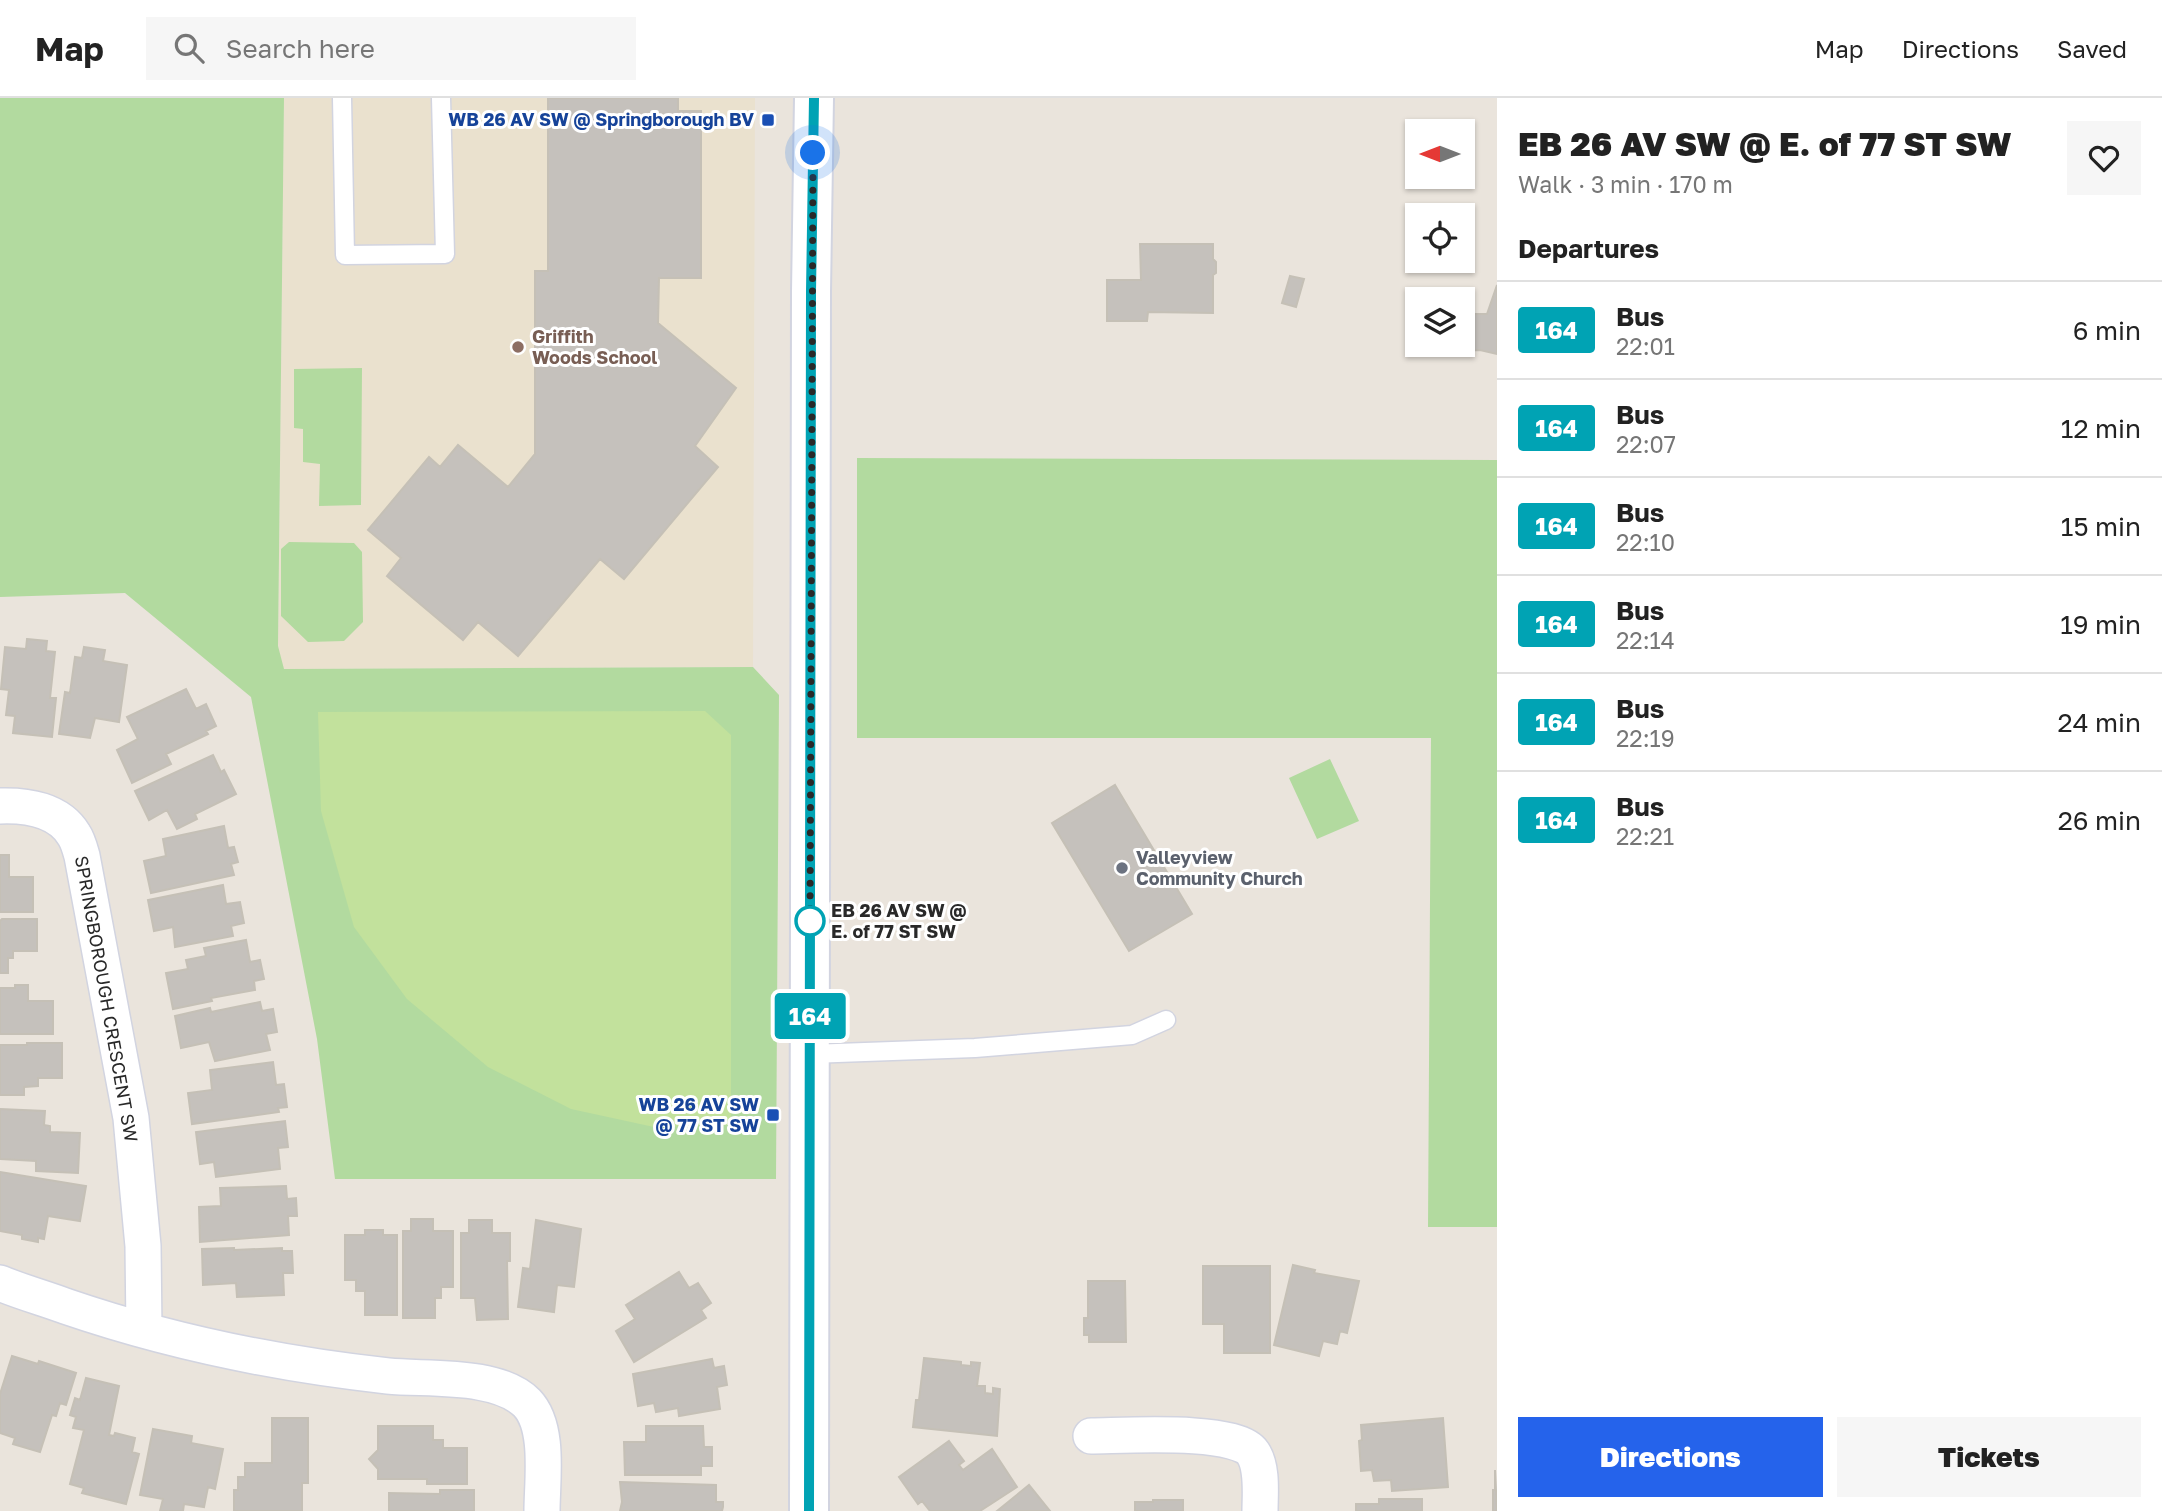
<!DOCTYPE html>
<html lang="en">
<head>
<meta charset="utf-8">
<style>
  body { margin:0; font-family:"Golos Text",sans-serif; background:#f6f6f6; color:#222; height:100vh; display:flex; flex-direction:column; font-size:26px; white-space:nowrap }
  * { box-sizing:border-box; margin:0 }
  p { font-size:23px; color:#767676 }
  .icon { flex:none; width:38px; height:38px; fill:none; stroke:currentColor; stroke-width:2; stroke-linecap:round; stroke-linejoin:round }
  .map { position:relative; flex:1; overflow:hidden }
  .side { display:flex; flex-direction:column; background:#fff; width:665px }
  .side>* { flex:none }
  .badge { padding:0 14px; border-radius:5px; font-size:24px; line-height:46px }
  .needle { width:46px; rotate:270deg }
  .fabs { position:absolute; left:1405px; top:21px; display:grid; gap:14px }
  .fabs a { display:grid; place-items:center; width:70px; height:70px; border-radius:0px; background:#fff; box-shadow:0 2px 5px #0004; font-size:35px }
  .you { position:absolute; width:35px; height:35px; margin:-18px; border:5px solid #fff; border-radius:50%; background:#1a73e8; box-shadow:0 0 0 10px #1a73e833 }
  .map>.badge { position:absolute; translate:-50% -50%; box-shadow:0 0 0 4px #fff }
  h2 { padding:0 21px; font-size:26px; line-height:63px }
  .round { display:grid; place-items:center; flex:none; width:74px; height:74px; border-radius:0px; background:#f6f6f6 }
  .overview { display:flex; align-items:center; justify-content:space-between; height:119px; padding:0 21px }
  h1 { font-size:33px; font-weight:800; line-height:52px }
  .primary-button { display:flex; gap:14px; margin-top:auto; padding:14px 21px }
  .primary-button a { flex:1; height:80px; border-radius:0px; background:#2563eb; color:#fff; font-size:28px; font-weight:800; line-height:80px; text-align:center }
  .primary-button a+a { background:#f6f6f6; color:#222 }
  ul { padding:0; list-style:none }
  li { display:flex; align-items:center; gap:21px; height:98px; padding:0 21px; border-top:2px solid #e0e0e0 }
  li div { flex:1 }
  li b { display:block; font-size:26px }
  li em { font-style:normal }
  li .badge { min-width:77px; font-weight:700; text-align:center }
  header { display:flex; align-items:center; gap:42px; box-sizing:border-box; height:98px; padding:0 35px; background:#fff; border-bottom:2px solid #e0e0e0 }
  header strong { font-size:33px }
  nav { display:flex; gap:38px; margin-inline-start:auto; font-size:24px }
  .search { width:490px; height:63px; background:#f6f6f6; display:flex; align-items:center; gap:18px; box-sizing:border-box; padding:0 24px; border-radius:0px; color:#767676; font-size:26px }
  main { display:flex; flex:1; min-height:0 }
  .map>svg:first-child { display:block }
  .education { fill:#eae1ce }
  .green { fill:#b2da9f }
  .pitch { fill:#c2e19c }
  .building { fill:#c5c1bc; stroke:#c5c0b6; stroke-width:2 }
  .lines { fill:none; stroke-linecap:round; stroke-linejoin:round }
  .service-casing { stroke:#d2d4e0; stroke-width:21 }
  .minor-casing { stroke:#d2d4e0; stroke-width:38 }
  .tertiary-casing { stroke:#d2d4e0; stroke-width:42 }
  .service { stroke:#fff; stroke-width:18 }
  .minor { stroke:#fff; stroke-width:35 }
  .tertiary { stroke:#fff; stroke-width:38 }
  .line-casing { stroke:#fff; stroke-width:16 }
  .line { stroke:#00a3b4; stroke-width:10 }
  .walk { stroke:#292929; stroke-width:7; stroke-dasharray:0 12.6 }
  .transit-dot { fill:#1a4fb4; stroke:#fff; stroke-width:2.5 }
  .education-dot { fill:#8d6e63; stroke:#fff; stroke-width:2.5 }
  .worship-dot { fill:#6b7280; stroke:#fff; stroke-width:2.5 }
  .stop-dot { fill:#fff; stroke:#00a3b4; stroke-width:3.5 }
  .labels { text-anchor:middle; stroke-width:6; stroke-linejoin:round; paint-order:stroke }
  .transit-label { font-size:18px; font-weight:bold; fill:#164399; stroke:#fff; text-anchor:end }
  .education-label { font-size:18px; font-weight:bold; fill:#785e54; stroke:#fff; text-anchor:start }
  .worship-label { font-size:18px; font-weight:bold; fill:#5b616d; stroke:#fff; text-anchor:start }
  .stop-label { font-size:18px; font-weight:bold; fill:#292929; stroke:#fff; text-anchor:start }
  .street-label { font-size:18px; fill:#292929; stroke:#fff }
</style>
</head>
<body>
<header>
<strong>Map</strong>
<div class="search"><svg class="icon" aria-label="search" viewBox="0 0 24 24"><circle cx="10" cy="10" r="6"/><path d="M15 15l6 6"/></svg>Search here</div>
<nav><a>Map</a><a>Directions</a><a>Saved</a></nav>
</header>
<main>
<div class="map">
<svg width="1497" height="1413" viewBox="0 0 1497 1413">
  <rect width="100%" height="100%" fill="#eae4dc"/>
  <path class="education" d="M284,0H755L753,569L283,571L278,548Z"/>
  <path class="green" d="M0,0H284L278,548L284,571L753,569L779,597L776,1081H335L317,941L251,599L125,495L0,499Z
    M362,270L361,407L319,408L320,366L303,364V331L294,330V271Z
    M857,360L1497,362V1129H1428L1431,640H857Z
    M289,444L354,445L362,454L363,524L344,543L308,544L281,518V451Z
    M1330,661L1359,723L1317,741L1289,680Z"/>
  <path class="pitch" d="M705,613L731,637V1027L654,1029L571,1011L488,969L407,901L354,829L321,713L318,614Z"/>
  <path class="building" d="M548,0H678V13H701V180H659L658,225L736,290L695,348L718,369L624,481L600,461L518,558L478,524L463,542L387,478L401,460L368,432L429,359L440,369L458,347L508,389L535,356V173H548Z
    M1140,146H1213V161L1216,164V175L1213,177V215L1148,214L1147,223H1107V182H1141Z
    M1290,178L1304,181L1296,209L1282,205Z
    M1497,187V256L1480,252L1445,254V247H1463V216H1487Z
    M27,541L47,543L46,553L55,554L50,600H56L52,639L13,635L15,618L6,617L9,592L1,591L5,549L26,551Z
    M84,549L105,552L103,563L127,567L119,624L95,620L90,640L59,636L65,594L70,595L75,559L82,560Z
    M186,591L196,611L206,606L216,628L206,633L208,636L166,656L171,666L132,685L117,652L138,641L127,619Z
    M213,657L221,674L224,672L236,696L195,716L197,721L177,731L167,712L149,722L135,693Z
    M1115,687L1192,816L1129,853L1052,725Z
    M224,728L228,750L234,749L238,764L231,766L234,777L151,795L144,763L166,758L163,741Z
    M0,757H9V779H33V814H0Z
    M223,787L226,806L240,804L244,825L231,828L233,838L175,849L173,829L154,833L148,802Z
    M2,821H37V853H13V860H8V875H0V823Z
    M246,842L250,864L260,862L264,881L254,883L255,892L211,900L212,903L173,911L166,875L188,871L186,862L206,858L204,850Z
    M15,887H28V903H53V936H0V890H15Z
    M260,904L262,913L273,911L277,934L266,936L270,952L215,963L209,944L181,950L175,918L210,910L211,914Z
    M27,945H62V980H38V988L24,989V997H0V947H27Z
    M273,964L276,987L284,986L287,1009L278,1010L279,1014L192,1026L188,995L212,992L210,972Z
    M0,1011L45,1013L44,1027L50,1028V1034L80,1035L78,1075L36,1073V1063L0,1061Z
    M285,1023L288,1049L278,1050L280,1071L216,1079L214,1064L200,1066L196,1034Z
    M0,1074L86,1088L80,1123L48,1118L44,1141L38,1140V1144L22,1141V1137L0,1133Z
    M286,1088L287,1101L296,1100L297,1118H288L289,1137L200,1144L199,1109L221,1108L220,1090Z
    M411,1121H433V1133H453V1189H441V1200H435V1220H403V1133H411Z
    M469,1122H492V1135H510V1163H507L508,1221L477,1222L475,1200H461V1135H469Z
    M536,1122L581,1131L574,1189L557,1187L554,1214L518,1209L523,1170L530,1171Z
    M365,1132H383V1137H397V1217H365V1193H356V1182H345V1137H365Z
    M234,1150V1152L282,1150V1153H292L293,1175H283L284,1197L237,1199L236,1185L203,1187L202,1151Z
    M1293,1167L1315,1172L1314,1175L1359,1183L1347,1235L1340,1233L1337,1246L1323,1243L1319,1258L1274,1247Z
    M1203,1168H1270V1255H1224V1226H1203Z
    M679,1174L689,1190L698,1185L711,1205L701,1212L706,1220L634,1264L616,1233L635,1221L626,1207Z
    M1088,1183H1125L1126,1244H1089V1237H1084V1220H1088Z
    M12,1258L38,1266L39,1263L76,1275L66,1307L60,1305L56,1318L52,1317L40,1354L13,1346L15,1340L0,1335V1296Z
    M924,1260L961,1264V1267L971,1268V1264L980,1265L977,1288H985V1295L993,1296V1290L1000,1291L997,1338L913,1329L916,1302H919Z
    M712,1261L714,1270L724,1268L727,1287L717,1289L720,1311L679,1318L678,1310L656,1314L654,1305L638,1308L633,1276Z
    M86,1280L119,1288L109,1337L114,1338L115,1335L135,1340L132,1354L139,1356L126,1406L82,1395L84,1390L70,1386L84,1332L73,1330L76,1319L70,1317L75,1300L80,1302Z
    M272,1320H308V1385H302V1413H234V1392H238V1379H245V1365H272Z
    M1443,1320L1448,1389L1392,1393L1391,1382L1374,1383L1372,1372L1361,1373L1359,1343L1362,1342L1361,1327Z
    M378,1328H433V1342H443V1350H467V1386H427V1381H378V1371L369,1361L378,1352Z
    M646,1328H703L704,1349H712V1368H701V1377H625L624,1344H646Z
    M153,1331L192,1338L191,1345L223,1351L215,1391L208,1389L204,1409L184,1406L183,1413H160L163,1401L140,1397Z
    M949,1343L964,1363L959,1367L963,1372L992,1351L1017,1389L980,1413H930L922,1403L918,1406L899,1379Z
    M1495,1372L1497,1413H1493V1392H1495Z
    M620,1384L716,1387V1404H723V1409L722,1413H620L622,1404Z
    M1029,1387L1050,1413H997Z
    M440,1392H474V1413H389V1395L440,1396Z
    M1379,1401H1422V1413H1356V1406H1379Z
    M1153,1402H1183V1413H1135V1404H1153Z"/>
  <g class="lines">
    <defs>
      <path id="service" d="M342,0L345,157L445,156L441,0
        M810,956L975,950L1132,937L1166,922"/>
      <path id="minor" d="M0,708C27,707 59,712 74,737C78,743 80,751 82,758L131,1020L143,1148L144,1232
        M0,1185C21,1194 44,1200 65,1208C170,1244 278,1266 388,1278C428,1282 497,1275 527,1305C550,1329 542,1382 542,1413
        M1091,1338C1122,1338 1237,1330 1253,1355C1263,1370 1260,1396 1260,1413"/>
      <path id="tertiary" d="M809,1413L811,194L814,0"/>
    </defs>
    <use href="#service" class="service-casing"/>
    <use href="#minor" class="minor-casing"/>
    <use href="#tertiary" class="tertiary-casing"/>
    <use href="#service" class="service"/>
    <use href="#minor" class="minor"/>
    <use href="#tertiary" class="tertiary"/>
  </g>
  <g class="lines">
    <defs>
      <path id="line" d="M809,1413L811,194L814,0"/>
    </defs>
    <use href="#line" class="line-casing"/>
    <use href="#line" class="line"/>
    <path class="walk" d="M810,823L813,55"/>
  </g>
  <g class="transit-dot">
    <rect x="761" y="15" width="14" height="14" rx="3.5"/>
    <rect x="766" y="1010" width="14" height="14" rx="3.5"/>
  </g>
  <circle class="education-dot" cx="518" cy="249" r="7"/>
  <circle class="worship-dot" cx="1122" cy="770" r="7"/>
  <circle class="stop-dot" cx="810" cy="823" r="14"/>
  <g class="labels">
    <g class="transit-label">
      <text x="754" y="28">WB 26 AV SW @ Springborough BV</text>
      <text x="759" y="1013">WB 26 AV SW<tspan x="759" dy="21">@ 77 ST SW</tspan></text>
    </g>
    <g class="education-label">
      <text x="532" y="245">Griffith<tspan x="532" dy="21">Woods School</tspan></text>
    </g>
    <g class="worship-label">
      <text x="1136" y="766">Valleyview<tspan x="1136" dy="21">Community Church</tspan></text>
    </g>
    <g class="stop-label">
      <text x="831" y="819">EB 26 AV SW @<tspan x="831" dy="21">E. of 77 ST SW</tspan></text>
    </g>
    <g class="street-label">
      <text transform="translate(106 901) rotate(80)" y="6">SPRINGBOROUGH CRESCENT SW</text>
    </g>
  </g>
</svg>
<div class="fabs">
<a><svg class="needle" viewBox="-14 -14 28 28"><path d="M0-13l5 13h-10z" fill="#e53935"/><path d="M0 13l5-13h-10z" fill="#767676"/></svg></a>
<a><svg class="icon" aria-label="locate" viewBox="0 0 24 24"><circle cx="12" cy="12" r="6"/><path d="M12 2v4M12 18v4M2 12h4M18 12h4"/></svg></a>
<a><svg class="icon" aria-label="layers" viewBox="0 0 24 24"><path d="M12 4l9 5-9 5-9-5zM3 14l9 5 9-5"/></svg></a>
</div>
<div class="you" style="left:813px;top:55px"></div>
<b class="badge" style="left:810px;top:918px;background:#00a3b4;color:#fff">164</b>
</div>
<section class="side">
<div class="overview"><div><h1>EB 26 AV SW @ E. of 77 ST SW</h1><p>Walk · 3 min · 170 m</p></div><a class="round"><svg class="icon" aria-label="heart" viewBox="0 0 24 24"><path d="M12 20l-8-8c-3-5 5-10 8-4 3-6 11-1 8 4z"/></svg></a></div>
<h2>Departures</h2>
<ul>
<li><span class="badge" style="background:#00a3b4;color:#fff">164</span><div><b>Bus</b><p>22:01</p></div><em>6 min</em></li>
<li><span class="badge" style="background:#00a3b4;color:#fff">164</span><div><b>Bus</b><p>22:07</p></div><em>12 min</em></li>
<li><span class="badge" style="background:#00a3b4;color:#fff">164</span><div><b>Bus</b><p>22:10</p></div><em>15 min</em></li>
<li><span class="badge" style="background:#00a3b4;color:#fff">164</span><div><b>Bus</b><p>22:14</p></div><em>19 min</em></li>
<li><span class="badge" style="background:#00a3b4;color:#fff">164</span><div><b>Bus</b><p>22:19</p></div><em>24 min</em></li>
<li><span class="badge" style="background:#00a3b4;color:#fff">164</span><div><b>Bus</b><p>22:21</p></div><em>26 min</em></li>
</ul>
<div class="primary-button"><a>Directions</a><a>Tickets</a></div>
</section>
</main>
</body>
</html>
